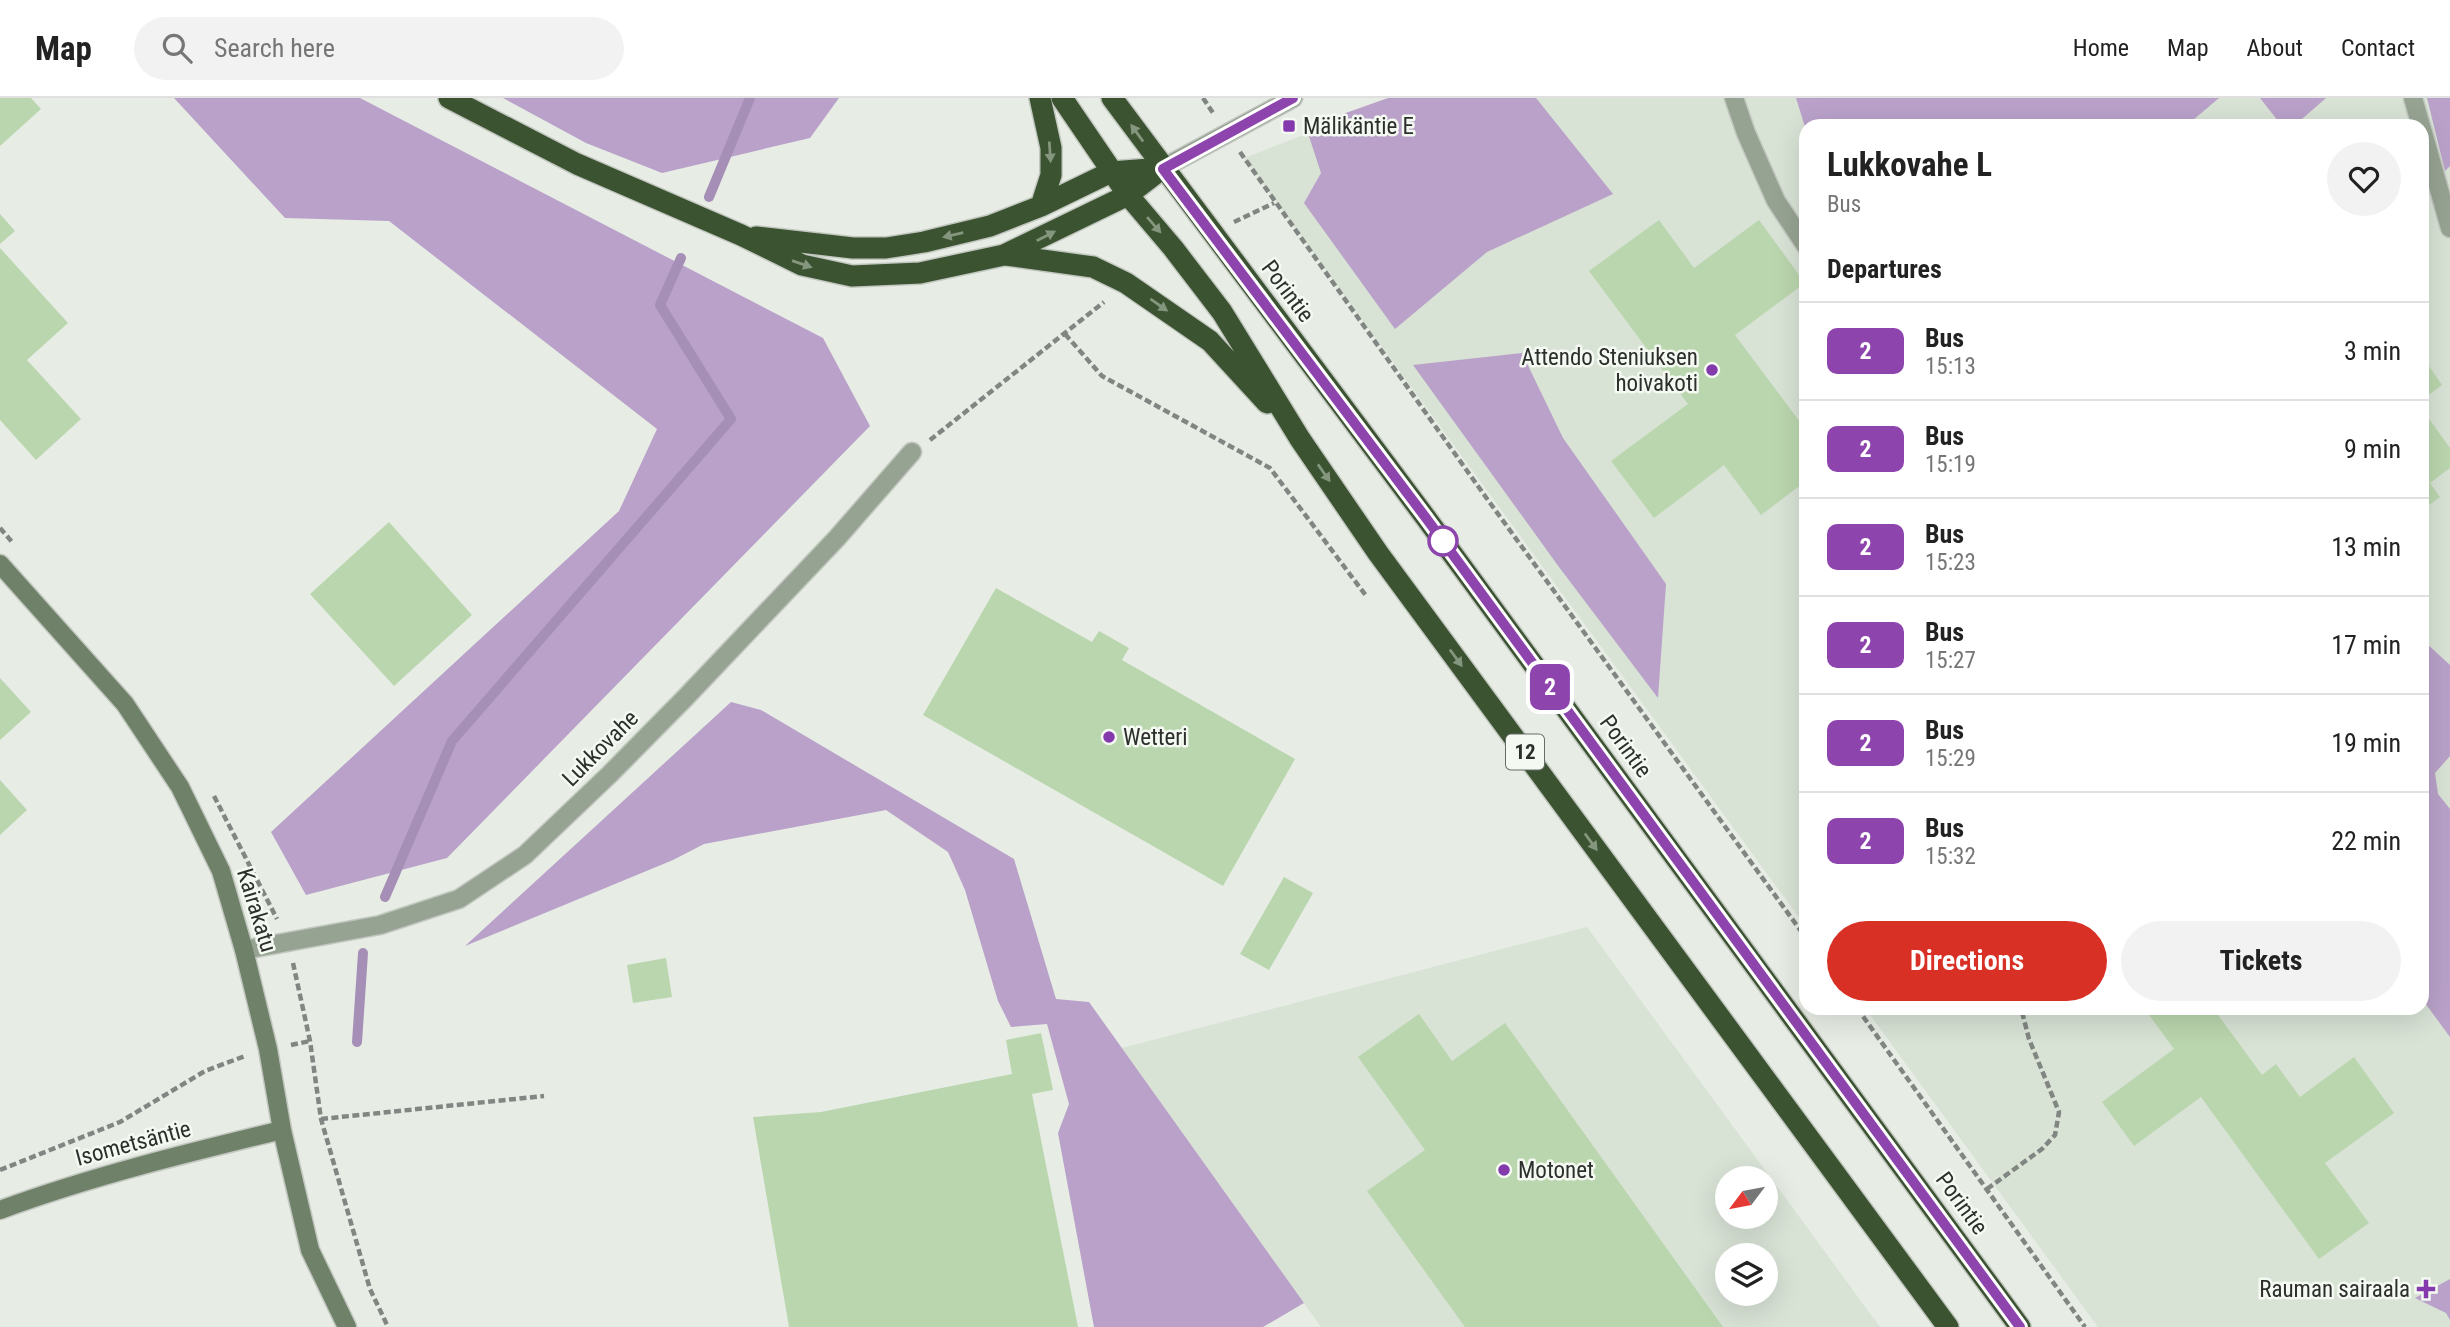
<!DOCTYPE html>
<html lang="en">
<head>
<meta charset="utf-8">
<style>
  body { margin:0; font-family:"Roboto Condensed",sans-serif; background:#f2f2f2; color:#222; height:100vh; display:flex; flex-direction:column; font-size:26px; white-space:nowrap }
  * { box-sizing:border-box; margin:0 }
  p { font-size:23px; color:#767676 }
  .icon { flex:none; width:38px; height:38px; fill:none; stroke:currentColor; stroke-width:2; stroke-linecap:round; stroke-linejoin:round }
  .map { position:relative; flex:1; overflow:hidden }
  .panel { position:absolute; left:1799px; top:21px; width:630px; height:896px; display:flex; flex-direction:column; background:#fff; border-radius:21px; box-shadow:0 7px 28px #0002 }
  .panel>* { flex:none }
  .badge { padding:0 14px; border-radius:10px; font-size:24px; line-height:46px }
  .needle { width:46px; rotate:238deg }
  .fabs { position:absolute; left:1715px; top:1068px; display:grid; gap:14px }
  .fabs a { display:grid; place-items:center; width:63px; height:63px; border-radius:50%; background:#fff; box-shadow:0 7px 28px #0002; font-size:35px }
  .map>.badge { position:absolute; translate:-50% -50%; box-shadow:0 0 0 4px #fff }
  h2 { padding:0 28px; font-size:26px; line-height:63px }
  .round { display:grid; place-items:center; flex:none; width:74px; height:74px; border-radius:37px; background:#f2f2f2 }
  .headline { display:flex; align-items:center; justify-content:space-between; height:119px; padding:0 28px }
  h1 { font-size:33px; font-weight:700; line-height:52px }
  .button { display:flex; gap:14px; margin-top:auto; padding:14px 28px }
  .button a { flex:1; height:80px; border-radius:42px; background:#d93025; color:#fff; font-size:28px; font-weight:700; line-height:80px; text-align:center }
  .button a+a { background:#f2f2f2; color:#222 }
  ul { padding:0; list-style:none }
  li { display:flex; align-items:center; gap:21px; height:98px; padding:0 28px; border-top:2px solid #e0e0e0 }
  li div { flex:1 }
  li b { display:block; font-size:26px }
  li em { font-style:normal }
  li .badge { min-width:77px; font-weight:700; text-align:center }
  header { display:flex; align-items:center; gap:42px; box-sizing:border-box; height:98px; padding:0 35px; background:#fff; border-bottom:2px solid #e0e0e0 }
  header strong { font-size:33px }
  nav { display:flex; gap:38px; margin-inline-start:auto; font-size:24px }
  .search { width:490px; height:63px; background:#f2f2f2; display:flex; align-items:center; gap:18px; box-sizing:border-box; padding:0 24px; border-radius:38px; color:#767676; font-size:26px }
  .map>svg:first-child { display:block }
  .built { fill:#d8e2d5; fill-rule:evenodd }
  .forest { fill:#b9a1c9 }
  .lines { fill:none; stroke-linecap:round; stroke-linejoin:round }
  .stream { stroke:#a68fb6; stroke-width:10 }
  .building { fill:#bad6ae }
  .lane-casing { stroke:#c2c7c0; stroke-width:21 }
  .street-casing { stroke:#c2c7c0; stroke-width:21 }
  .secondary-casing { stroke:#c2c7c0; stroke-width:21 }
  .highway-casing { stroke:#c2c7c0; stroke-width:24 }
  .path { stroke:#828682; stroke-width:4.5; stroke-dasharray:7 3.5; stroke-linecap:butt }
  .lane { stroke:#97a392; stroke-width:18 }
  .street { stroke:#97a392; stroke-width:18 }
  .secondary { stroke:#6f8168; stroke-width:18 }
  .highway { stroke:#3b5330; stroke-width:21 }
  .oneway { fill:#85967e }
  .line-casing { stroke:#fff; stroke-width:16 }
  .line { stroke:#8e44ad; stroke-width:10 }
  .poi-dot { fill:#843aad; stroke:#f4faf2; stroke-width:2.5 }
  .stop-dot { fill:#fff; stroke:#8e44ad; stroke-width:3.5 }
  .labels { text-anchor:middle; stroke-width:5; stroke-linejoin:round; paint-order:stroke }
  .shield { fill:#f4faf2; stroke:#696c68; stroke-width:2 }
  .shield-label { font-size:21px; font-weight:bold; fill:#2d2f2d }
  .poi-label { font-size:23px; fill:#2d2f2d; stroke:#f4faf2; text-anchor:start }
  .street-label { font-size:23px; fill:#2d2f2d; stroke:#f4faf2 }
</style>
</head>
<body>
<header>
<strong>Map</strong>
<div class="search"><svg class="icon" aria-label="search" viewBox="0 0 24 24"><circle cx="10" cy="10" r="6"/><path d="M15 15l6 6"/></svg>Search here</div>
<nav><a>Home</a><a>Map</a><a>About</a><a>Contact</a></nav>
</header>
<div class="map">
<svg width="2450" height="1229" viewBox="0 0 2450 1229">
  <rect width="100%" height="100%" fill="#e7ede5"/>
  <path class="built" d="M1399,0H2450V1229H2098L1865,910H2422V28H1806V829L1244,60Z
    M1587,829L1880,1229H1321L1122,950ZM1727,1080H1766V1118H1727ZM1727,1157H1766V1195H1727Z"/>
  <path class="forest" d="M174,0H360L823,240L870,328L447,760L306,797L271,734L619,413L657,331L389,123L285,120Z
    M503,0H839L810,40L662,75L586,45Z
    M1388,0H1536L1613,96L1487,154L1395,231L1304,105L1321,75L1306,29Z
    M1796,0H2219L2186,28H1806V32Z
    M2260,0H2326L2294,28H2282Z
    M2427,0H2450V68L2445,73Z
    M1522,255L1563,340L1666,486L1658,600L1559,469L1413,267Z
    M2422,538L2426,545L2450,567V658L2435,675L2438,696L2450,711V939L2422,901Z
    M731,604L761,612L1014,761L1056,901L1089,904L1304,1205L1263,1229H1094L1058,1035L1069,1006L1047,926L1011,929L998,903L965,792L948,754L886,712L704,746L673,762L465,848Z
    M2450,1181V1222L2446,1215L2415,1200Z"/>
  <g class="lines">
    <path class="stream" d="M709,99L750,0
      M385,799L452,643L731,321L660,207L681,160
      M357,944L363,855"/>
  </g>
  <path class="building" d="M0,0H31L41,11L0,48Z
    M0,116L15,133L0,146Z
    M1659,122L1694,170L1759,122L1805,185L1735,237L1806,332V383L1761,417L1724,367L1654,420L1611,363L1688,306L1589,173Z
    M0,150L68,225L27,262L81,321L36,362L0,322Z
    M2422,258L2442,287L2422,302Z
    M2422,311L2450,350V370L2430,385L2440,399L2422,412Z
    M389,424L472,517L394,588L310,496Z
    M996,490L1092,544L1099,533L1129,550L1122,562L1295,661L1223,788L923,617Z
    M0,580L31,614L0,642Z
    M0,682L27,712L0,737Z
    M1284,779L1313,795L1269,872L1240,856Z
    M666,860L672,899L633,905L627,867Z
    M2144,910H2213L2262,977L2276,966L2300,999L2354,959L2394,1015L2325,1065L2369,1125L2319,1161L2201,999L2134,1048L2102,1004L2174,951Z
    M1419,916L1452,963L1505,925L1723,1229H1465L1367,1093L1425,1052L1358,959Z
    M1041,935L1053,992L1032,996L1078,1229H789L753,1019L821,1014L1012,976L1006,942Z"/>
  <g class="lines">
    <defs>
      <path id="lane" d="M1734,0L1746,35L1776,103L1806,148
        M2413,0L2421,28
        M2422,31L2450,130"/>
      <path id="street" d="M1163,70L1293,0
        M244,852L380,827L459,801L525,757L610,676L686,599L837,440L912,354"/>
      <path id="secondary" d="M0,466L125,606L180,689L221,773L244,852L268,951L282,1032L310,1152L347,1229
        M0,1112C92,1078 187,1055 282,1032"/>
      <path id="highway" d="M449,0L577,66L741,137L802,167L852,178L920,175L1004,157L1128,97L1163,70
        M1040,0L1051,50V77L1041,108
        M1062,0L1128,97L1173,150L1222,214L1300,341L1378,455L1948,1229
        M1112,0L1426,420L2020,1229
        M756,139L853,150H886L924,144L990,128L1041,108L1111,74L1163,70
        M1006,157L1093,169L1126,185L1210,243L1267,305"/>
    </defs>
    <use href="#lane" class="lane-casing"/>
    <use href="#street" class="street-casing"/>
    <use href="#secondary" class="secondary-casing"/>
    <use href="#highway" class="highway-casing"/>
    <path class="path" d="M1203,0L1213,15
      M1240,54L1485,398L1806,840
      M1234,124L1274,105
      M1065,236L1102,278L1270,370L1367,499
      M930,342L1104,204
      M0,430L13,445
      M214,698L277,821
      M293,865L310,943L321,1021L370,1191L388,1229
      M1857,910L2085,1229
      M291,947L310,943
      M321,1021L544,998
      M0,1072L120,1024L205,973L245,958
      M1987,1091L2042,1051L2055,1037L2059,1014L2029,941L2021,910"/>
    <use href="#lane" class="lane"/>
    <use href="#street" class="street"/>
    <use href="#secondary" class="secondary"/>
    <use href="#highway" class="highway"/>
  </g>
  <defs><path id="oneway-solid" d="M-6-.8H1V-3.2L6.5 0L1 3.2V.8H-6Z" transform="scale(1.75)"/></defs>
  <g class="oneway">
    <use href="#oneway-solid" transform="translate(1137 35) rotate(-126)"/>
    <use href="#oneway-solid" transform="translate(1050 54) rotate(86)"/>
    <use href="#oneway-solid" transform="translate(1154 127) rotate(49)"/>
    <use href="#oneway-solid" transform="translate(953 137) rotate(167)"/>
    <use href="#oneway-solid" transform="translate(1046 138) rotate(-27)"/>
    <use href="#oneway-solid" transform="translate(802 166) rotate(19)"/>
    <use href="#oneway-solid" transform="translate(1159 207) rotate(35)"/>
    <use href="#oneway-solid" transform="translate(1324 375) rotate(55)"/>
    <use href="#oneway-solid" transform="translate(1456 560) rotate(54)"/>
    <use href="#oneway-solid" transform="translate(1591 744) rotate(54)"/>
  </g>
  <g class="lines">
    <defs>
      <path id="line" d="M1293,0L1163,71L1426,420L2020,1229"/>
    </defs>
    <use href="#line" class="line-casing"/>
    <use href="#line" class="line"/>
  </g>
  <g class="poi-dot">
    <rect x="1282" y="21" width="14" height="14" rx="3.5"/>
    <circle cx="1712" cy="272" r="7"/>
    <circle cx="1109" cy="639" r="7"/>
    <circle cx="1504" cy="1072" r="7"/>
    <path d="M2422.5 1180.5h7v7h7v7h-7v7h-7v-7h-7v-7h7z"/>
  </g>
  <circle class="stop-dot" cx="1443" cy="443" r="14"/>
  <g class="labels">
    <rect class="shield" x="1506" y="636.5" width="38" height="35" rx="5"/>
    <g class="shield-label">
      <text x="1525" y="661">12</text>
    </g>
    <g class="poi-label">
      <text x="1303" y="36">Mälikäntie E</text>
      <text x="1698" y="267" text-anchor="end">Attendo Steniuksen<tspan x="1698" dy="26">hoivakoti</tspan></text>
      <text x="1123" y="647">Wetteri</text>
      <text x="1518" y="1080">Motonet</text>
      <text x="2410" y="1199" text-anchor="end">Rauman sairaala</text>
    </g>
    <g class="street-label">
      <text transform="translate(1288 193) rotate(53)" y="8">Porintie</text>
      <text transform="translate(1626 648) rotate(54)" y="8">Porintie</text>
      <text transform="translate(600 650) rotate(-45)" y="8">Lukkovahe</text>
      <text transform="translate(257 812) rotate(73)" y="8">Kairakatu</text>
      <text transform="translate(133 1045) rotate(-15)" y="8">Isometsäntie</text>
      <text transform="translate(1962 1105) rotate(54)" y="8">Porintie</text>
    </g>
  </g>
</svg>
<div class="fabs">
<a><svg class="needle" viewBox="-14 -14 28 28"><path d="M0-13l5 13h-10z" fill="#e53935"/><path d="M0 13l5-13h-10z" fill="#767676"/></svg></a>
<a><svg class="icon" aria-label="layers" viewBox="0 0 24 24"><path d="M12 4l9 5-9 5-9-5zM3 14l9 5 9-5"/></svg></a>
</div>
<b class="badge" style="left:1550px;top:589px;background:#8e44ad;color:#fff">2</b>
<section class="panel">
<div class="headline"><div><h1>Lukkovahe L</h1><p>Bus</p></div><a class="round"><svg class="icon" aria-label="heart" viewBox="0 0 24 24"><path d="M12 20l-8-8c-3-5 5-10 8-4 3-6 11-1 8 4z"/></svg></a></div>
<h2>Departures</h2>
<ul>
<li><span class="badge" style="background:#8e44ad;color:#fff">2</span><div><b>Bus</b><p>15:13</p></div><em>3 min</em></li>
<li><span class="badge" style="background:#8e44ad;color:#fff">2</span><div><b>Bus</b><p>15:19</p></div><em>9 min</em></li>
<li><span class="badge" style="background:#8e44ad;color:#fff">2</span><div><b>Bus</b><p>15:23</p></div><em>13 min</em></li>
<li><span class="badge" style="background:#8e44ad;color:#fff">2</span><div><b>Bus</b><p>15:27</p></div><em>17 min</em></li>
<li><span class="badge" style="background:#8e44ad;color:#fff">2</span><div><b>Bus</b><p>15:29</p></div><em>19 min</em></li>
<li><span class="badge" style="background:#8e44ad;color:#fff">2</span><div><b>Bus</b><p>15:32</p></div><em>22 min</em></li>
</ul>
<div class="button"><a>Directions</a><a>Tickets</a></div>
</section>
</div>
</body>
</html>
